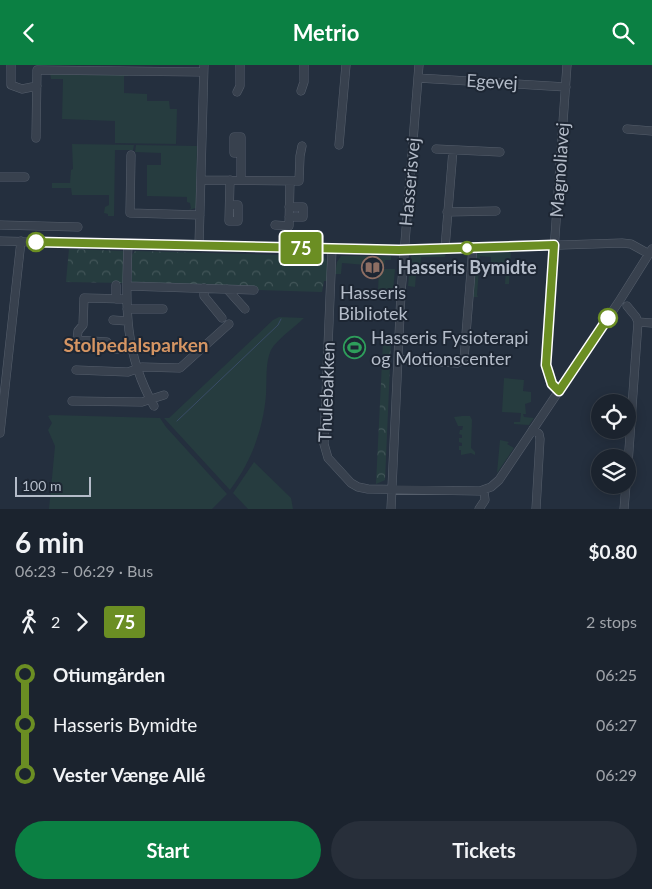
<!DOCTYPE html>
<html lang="en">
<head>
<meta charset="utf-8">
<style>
  body { margin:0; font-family:Lato,sans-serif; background:#282f3a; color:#f1f3f6; height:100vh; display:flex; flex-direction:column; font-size:19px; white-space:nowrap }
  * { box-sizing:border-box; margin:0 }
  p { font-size:16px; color:#a0a4aa }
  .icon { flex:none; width:28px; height:28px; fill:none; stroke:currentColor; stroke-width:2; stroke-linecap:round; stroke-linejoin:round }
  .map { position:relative; height:444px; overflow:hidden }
  .sheet { display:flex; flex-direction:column; background:#1b232e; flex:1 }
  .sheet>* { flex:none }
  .badge { padding:0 10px; border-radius:4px; font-size:18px; line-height:32px }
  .buttons { position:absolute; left:591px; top:329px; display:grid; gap:10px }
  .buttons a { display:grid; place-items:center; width:45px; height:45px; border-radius:50%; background:#1b232e; box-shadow:0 2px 12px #0003,0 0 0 1px #39404a; font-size:25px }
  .scale { position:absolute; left:15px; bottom:12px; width:76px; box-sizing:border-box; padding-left:5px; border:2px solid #b4bcc9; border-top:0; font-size:14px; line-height:18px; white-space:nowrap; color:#b4bcc9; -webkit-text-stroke:4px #1d2633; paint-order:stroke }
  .map>.badge { position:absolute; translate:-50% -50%; box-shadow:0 0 0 2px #fff }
  .legs { display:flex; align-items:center; gap:8px; height:55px; padding:0 15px; font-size:16px }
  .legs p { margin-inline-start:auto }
  .summary { display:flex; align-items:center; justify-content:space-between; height:85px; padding:0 15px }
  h1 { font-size:28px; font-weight:700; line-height:38px }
  .primary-button { display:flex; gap:10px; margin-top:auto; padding:10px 15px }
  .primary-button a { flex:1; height:58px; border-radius:30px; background:#0b8043; color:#fff; font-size:20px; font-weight:700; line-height:58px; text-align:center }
  .primary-button a+a { background:#282f3a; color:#f1f3f6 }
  ul { padding:0 15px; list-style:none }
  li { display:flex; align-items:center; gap:18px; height:50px; font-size:19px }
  li i { display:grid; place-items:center; width:8px; height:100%; margin:0 6px; background:currentColor }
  li i::after { content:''; width:12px; height:12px; margin:-6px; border:4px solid; border-radius:50%; background:#1b232e }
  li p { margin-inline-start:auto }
  li:first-child i { background:linear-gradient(#0000 50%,currentColor 0) }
  li:last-child i { background:linear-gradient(currentColor 50%,#0000 0) }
  header { display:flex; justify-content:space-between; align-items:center; height:65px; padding:0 15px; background:#0b8043; color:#fff; font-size:22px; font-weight:700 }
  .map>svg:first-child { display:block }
  .green { fill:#263c3f }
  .forest { fill:url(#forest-crowns) }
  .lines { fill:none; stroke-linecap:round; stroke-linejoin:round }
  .stream { stroke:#394c67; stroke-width:1 }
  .minor-casing { stroke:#565f6c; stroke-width:9 }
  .minor { stroke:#38414e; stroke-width:8 }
  .line-1-casing { stroke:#fff; stroke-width:11 }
  .line-1 { stroke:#6b8e23; stroke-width:8 }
  .stop-1-dot { fill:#fff; stroke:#6b8e23; stroke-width:2.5 }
  .labels { text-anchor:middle; stroke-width:4; stroke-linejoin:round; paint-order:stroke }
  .street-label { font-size:18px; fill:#b4bcc9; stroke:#1d2633 }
  .stop-label { font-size:18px; font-weight:bold; fill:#b4bcc9; stroke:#1d2633 }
  .poi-label { font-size:18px; fill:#b4bcc9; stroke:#1d2633 }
  .neighbourhood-label { font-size:19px; font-weight:bold; fill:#d59563; stroke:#1d2633 }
</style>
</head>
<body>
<header><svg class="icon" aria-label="back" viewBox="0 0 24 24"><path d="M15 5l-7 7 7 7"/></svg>Metrio<svg class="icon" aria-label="search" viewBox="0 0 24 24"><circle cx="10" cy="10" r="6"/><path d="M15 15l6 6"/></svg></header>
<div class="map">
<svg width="652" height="444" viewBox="0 0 652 444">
  <defs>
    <pattern id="forest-crowns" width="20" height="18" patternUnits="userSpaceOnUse" patternTransform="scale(1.25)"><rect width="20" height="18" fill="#263c3f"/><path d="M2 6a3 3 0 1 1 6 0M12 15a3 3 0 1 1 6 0" fill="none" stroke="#435659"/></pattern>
  </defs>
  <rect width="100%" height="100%" fill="#242f3e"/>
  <path class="green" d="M50,7L128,9V11H124V28L147,29V36H169L170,44H177L176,79L115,78V56L62,54L63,14H51Z
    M72,79L134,80L133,85H115L114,151H108V149L104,148L105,142L109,140V130H72L71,123H52V118H70L71,105L73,104Z
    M136,80L197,81L196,143L189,145L191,143L190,138L187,137V132L147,131V100H161V88L135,87Z
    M511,186L509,219H505L506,204L501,203V201L491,200V192L480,191L477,230L478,232H473L477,188Z
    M446,188L445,192H421L420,209L415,208L414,210H416L415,222L408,221L411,191L414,189Z
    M341,191H391V195H385L384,201H382V198L378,197V201L342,198L341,209H335L337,197Z
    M379,204H395L393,227L378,226Z
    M279,252L304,253C295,262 277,274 271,285C265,298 267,316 266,330C263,365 251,397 230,425L164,353H169L273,255Z
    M504,313L524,315L523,326L531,327V337L525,339L526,349H523L524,352L534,353L529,360L514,359V357H520L521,348L502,347Z
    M51,350L160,353L166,362L227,429L212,444H49L55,381L48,365L52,358L48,351Z
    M462,351H470L472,355L471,383L475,387V390L471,388L461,390V385H459V381H462V378L459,377V373H462V370L459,369L460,365H462L463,361H458L454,352Z
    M500,375L509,377L507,379L514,383L497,408Z
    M254,397L291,433L293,444H248L233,428Z"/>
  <path class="forest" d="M69,184L123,186L126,196L125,218L66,217Z
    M135,186L324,191L328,198V216H324L322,227L259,225L253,223L132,218V190Z
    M383,277H391L385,415L376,419Z"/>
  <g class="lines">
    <path class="stream" d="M177,356L278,260L281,254"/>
    <defs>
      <path id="minor" d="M11,0V20L22,24L37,21
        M418,13L566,22
        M301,26L304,17V0
        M237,27L240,21V0
        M627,64L652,66
        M36,73L37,5L203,7
        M339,80L346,0
        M436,84L500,87
        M131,90L130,148L200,150
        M0,112H25
        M201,115L299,116L300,91L302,81
        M241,115V72H234V88H241
        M230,140H238V156H229L230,115
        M447,147L496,146
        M289,152H303V142H289
        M0,160L78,162
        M275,160L289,161L290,116
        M0,176L404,185L622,178L631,179L649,189
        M128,179C126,239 123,287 154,341
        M199,180L204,0
        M445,183L453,85
        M332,184L324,379L328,393L351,418L358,422L368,424L480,426L491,422L499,415L620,235L652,184
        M128,221L254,225
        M204,223V231L222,253
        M227,224L245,244
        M116,234V220
        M127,234L84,233L83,260L78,266L77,275L107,277L112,284H131
        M627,241L636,252L638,257L628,399
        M127,244H163
        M113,255L127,256
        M638,257L652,258
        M398,294L457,298L464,294L473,182
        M76,305L128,307L142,302L180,303L229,259
        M559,326L551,319L546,300L567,0
        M72,336L142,337L164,330
        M533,364L539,369L540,374L536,444
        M0,368L21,176
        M391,444L401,228L419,0
        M479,444L485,435L484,426
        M624,444L626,420"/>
    </defs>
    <use href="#minor" class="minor-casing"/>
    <use href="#minor" class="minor"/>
  </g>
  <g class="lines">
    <defs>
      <path id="line-1" d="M36,177L399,185L554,180L546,300L552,319L559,326L608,253"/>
    </defs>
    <use href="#line-1" class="line-1-casing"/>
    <use href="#line-1" class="line-1"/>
  </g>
  <defs>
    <symbol id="library-ring" viewBox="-11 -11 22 22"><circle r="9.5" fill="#1d2633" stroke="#8d6e63" stroke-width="1.5"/><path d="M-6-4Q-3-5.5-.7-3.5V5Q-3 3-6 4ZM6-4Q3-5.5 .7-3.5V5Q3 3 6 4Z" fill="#8d6e63"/></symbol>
    <symbol id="stadium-ring" viewBox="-11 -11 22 22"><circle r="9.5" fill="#1d2633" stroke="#2e9e5b" stroke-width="1.5"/><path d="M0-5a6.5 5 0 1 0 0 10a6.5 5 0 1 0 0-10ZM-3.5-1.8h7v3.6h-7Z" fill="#2e9e5b"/></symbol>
  </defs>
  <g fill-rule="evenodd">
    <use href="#library-ring" x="360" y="190" width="25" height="25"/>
    <use href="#stadium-ring" x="342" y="270" width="25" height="25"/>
  </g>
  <g class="stop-1-dot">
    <circle cx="36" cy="177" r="9"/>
    <circle cx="467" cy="183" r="6"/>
    <circle cx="608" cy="253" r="9"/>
  </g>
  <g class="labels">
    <g class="street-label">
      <text transform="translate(492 17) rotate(3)" y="6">Egevej</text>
      <text transform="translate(560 105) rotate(-86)" y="6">Magnoliavej</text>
      <text transform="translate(410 117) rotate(-85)" y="6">Hasserisvej</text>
      <text transform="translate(327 327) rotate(-88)" y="6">Thulebakken</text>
    </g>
    <g class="stop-label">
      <text x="467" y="209">Hasseris Bymidte</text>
    </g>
    <g class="poi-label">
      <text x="373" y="234">Hasseris<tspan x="373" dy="21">Bibliotek</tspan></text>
      <text x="371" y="279" text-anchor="start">Hasseris Fysioterapi<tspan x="371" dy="21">og Motionscenter</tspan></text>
    </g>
    <g class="neighbourhood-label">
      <text x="136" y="287">Stolpedalsparken</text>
    </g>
  </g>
</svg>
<div class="buttons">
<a><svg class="icon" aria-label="locate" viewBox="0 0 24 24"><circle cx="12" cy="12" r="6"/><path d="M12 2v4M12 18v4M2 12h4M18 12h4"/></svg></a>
<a><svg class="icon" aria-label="layers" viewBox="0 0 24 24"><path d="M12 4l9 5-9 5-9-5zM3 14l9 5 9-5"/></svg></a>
</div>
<div class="scale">100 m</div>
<b class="badge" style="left:301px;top:183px;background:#6b8e23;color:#fff">75</b>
</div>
<section class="sheet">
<div class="summary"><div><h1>6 min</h1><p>06:23 – 06:29 · Bus</p></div><b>$0.80</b></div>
<div class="legs"><svg class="icon" aria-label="walk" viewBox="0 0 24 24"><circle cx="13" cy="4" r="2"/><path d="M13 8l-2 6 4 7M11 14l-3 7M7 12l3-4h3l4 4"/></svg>2<svg class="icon" aria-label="forward" viewBox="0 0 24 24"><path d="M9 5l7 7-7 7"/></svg><b class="badge" style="background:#6b8e23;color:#fff">75</b><p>2 stops</p></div>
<ul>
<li><i style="color:#6b8e23"></i><b>Otiumgården</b><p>06:25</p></li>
<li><i style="color:#6b8e23"></i><span>Hasseris Bymidte</span><p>06:27</p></li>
<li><i style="color:#6b8e23"></i><b>Vester Vænge Allé</b><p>06:29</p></li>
</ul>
<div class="primary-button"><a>Start</a><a>Tickets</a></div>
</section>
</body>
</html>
